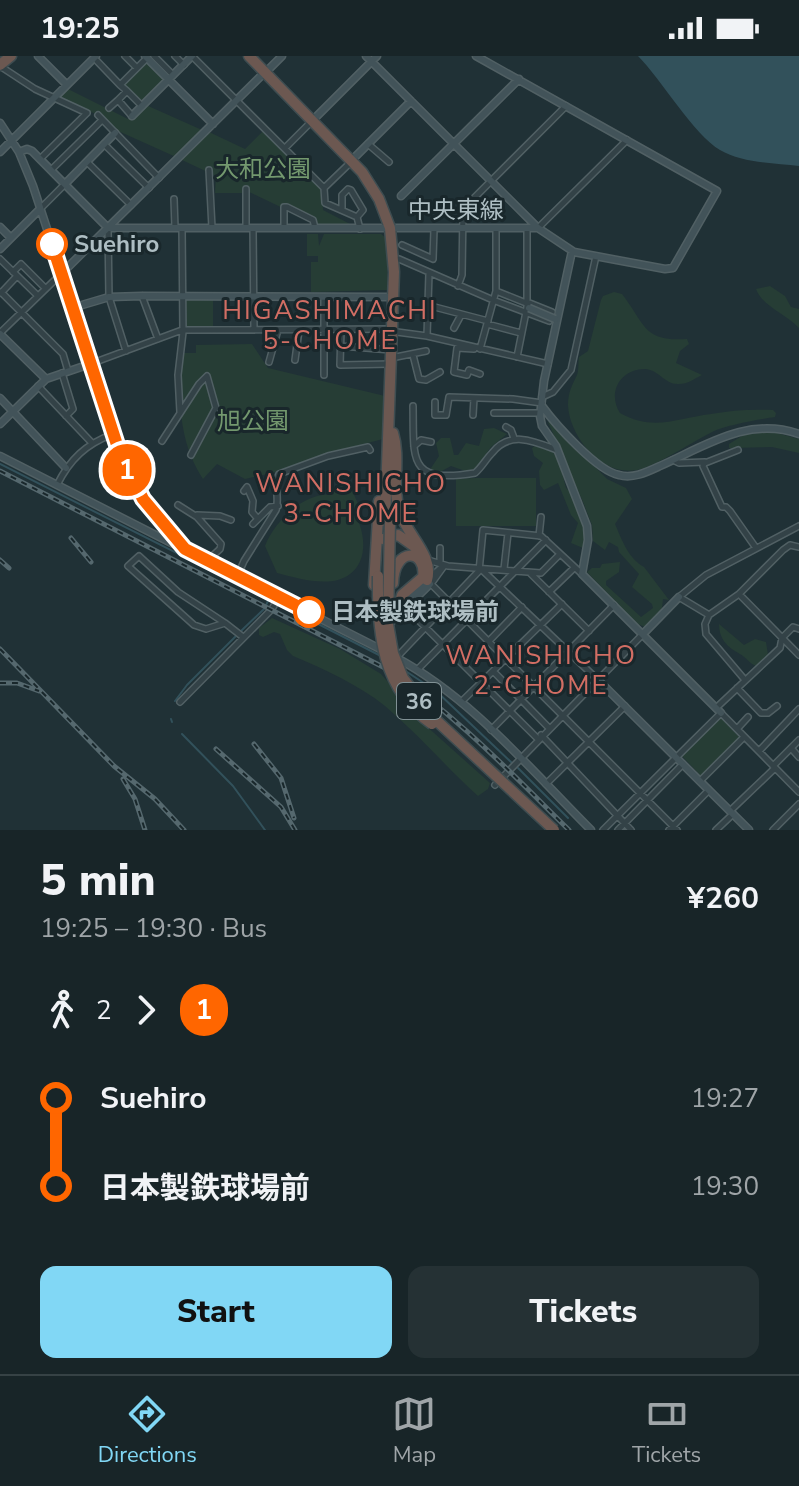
<!DOCTYPE html>
<html lang="en">
<head>
<meta charset="utf-8">
<style>
  body { margin:0; font-family:"Nunito Sans","Noto Sans JP",sans-serif; background:#253134; color:#f1f3f6; height:100vh; display:flex; flex-direction:column; font-size:30px; white-space:nowrap }
  * { box-sizing:border-box; margin:0 }
  p { font-size:26px; color:#9fa5a8 }
  .icon { flex:none; width:44px; height:44px; fill:none; stroke:currentColor; stroke-width:2; stroke-linecap:round; stroke-linejoin:round }
  .map { position:relative; height:774px; overflow:hidden }
  .sheet { display:flex; flex-direction:column; background:#182528; flex:1 }
  .sheet>* { flex:none }
  .badge { padding:0 16px; border-radius:26px; font-size:28px; line-height:52px }
  .map>.badge { position:absolute; translate:-50% -50%; box-shadow:0 0 0 4px #fff }
  .legs { display:flex; align-items:center; gap:12px; height:88px; padding:0 40px; font-size:26px }
  .legs p { margin-inline-start:auto }
  .head { display:flex; align-items:center; justify-content:space-between; height:136px; padding:0 40px }
  h1 { font-size:44px; font-weight:800; line-height:60px }
  .primary-button { display:flex; gap:16px; margin-top:auto; padding:16px 40px }
  .primary-button a { flex:1; height:92px; border-radius:16px; background:#81d7f5; color:#111; font-size:32px; font-weight:800; line-height:92px; text-align:center }
  .primary-button a+a { background:#253134; color:#f1f3f6 }
  ul { padding:0 40px; list-style:none }
  li { display:flex; align-items:center; gap:28px; height:88px; font-size:30px }
  li i { display:grid; place-items:center; width:12px; height:100%; margin:0 10px; background:currentColor }
  li i::after { content:''; width:20px; height:20px; margin:-10px; border:6px solid; border-radius:50%; background:#182528 }
  li p { margin-inline-start:auto }
  li:first-child i { background:linear-gradient(#0000 50%,currentColor 0) }
  li:last-child i { background:linear-gradient(currentColor 50%,#0000 0) }
  .status { display:flex; justify-content:space-between; align-items:center; height:56px; padding:0 40px; background:#182528; direction:ltr }
  .status svg { height:22px; fill:currentColor }
  .dock { display:flex; justify-content:space-around; align-items:center; height:112px; border-top:2px solid #364245; background:#182528; font-size:22px; color:#9fa5a8 }
  .dock a { display:grid; justify-items:center; gap:4px }
  .dock .on { color:#81d7f5 }
  .map>svg:first-child { display:block }
  .green { fill:#263d35 }
  .water { fill:#32515b }
  .lines { fill:none; stroke-linecap:round; stroke-linejoin:round }
  .stream { stroke:#32515b; stroke-width:2 }
  .street-casing { stroke:#516064; stroke-width:8 }
  .secondary-casing { stroke:#516064; stroke-width:9 }
  .highway-casing { stroke:#3e4d51; stroke-width:13 }
  .street { stroke:#334247; stroke-width:5 }
  .secondary { stroke:#425359; stroke-width:6 }
  .highway { stroke:#6c5851; stroke-width:10 }
  .rail-casing { stroke:#55686e; stroke-width:5 }
  .rail { stroke:#19272b; stroke-width:2; stroke-dasharray:6; stroke-linecap:butt }
  .secondary-bridge-casing { stroke:#516064; stroke-width:9; stroke-linecap:butt }
  .highway-bridge-casing { stroke:#3e4d51; stroke-width:13; stroke-linecap:butt }
  .secondary-bridge { stroke:#425359; stroke-width:6 }
  .highway-bridge { stroke:#6c5851; stroke-width:10 }
  .line-1-casing { stroke:#fff; stroke-width:18 }
  .line-1 { stroke:#f60; stroke-width:12 }
  .stop-1-dot { fill:#fff; stroke:#f60; stroke-width:4 }
  .labels { text-anchor:middle; stroke-width:6; stroke-linejoin:round; paint-order:stroke }
  .shield { fill:#19272b; stroke:#819195; stroke-width:2 }
  .shield-label { font-size:22px; font-weight:bold; fill:#aebec3 }
  .park-label { font-size:24px; fill:#73986e; stroke:#19272b }
  .street-label { font-size:24px; fill:#aebec3; stroke:#19272b }
  .stop-label { font-size:24px; font-weight:bold; fill:#aebec3; stroke:#19272b; text-anchor:start }
  .neighbourhood-label { font-size:26px; letter-spacing:2px; fill:#d26e64; stroke:#19272b }
</style>
</head>
<body>
<div class="status"><b>19:25</b><svg viewBox="0 0 49 12"><path d="M0 12V9h3v3zM5 12V6h3v6zM10 12V3h3v9zM15 12V0h3v12zM26 1h20v11H26zM47 4h2v5h-2z"/></svg></div>
<div class="map">
<svg width="799" height="774" viewBox="0 0 799 774">
  <rect width="100%" height="100%" fill="#203136"/>
  <path class="green" d="M146,7L164,25L141,46L124,29Z
    M68,33L128,63H133L146,49L202,74L176,101L116,74L103,61L59,42Z
    M264,74L322,133L323,154L350,168H316L243,133L242,137H215L216,120L182,104L209,76L245,93Z
    M307,178H318L319,190L324,178H381L386,182L388,234L311,236V206H318V200H307Z
    M770,230L785,240L791,251L799,253V272C786,258 762,250 756,233Z
    M614,236L622,238C646,269 643,286 687,283L689,288L680,295L676,307L702,319C694,323 688,328 679,328C665,329 658,313 645,313C620,313 607,337 620,357C653,376 678,362 711,358C732,354 752,353 773,354L776,357L775,361C760,363 727,369 714,375C695,384 655,411 637,414C602,421 569,380 568,349C568,337 572,329 577,319C579,314 578,307 579,301L588,295L601,244L603,240Z
    M186,244H213V271H187Z
    M252,288L268,312L385,340L383,383L333,396L276,416L245,423L217,408L203,423C178,385 178,341 182,297H196V289Z
    M548,366H551L607,423L626,432L632,443L615,468C622,484 628,502 644,511L669,544L663,543L662,552L645,571L638,568L587,516L592,512H600L602,508L620,506L619,516L606,525V529L641,561L653,552L652,548L632,531L639,518L619,496L618,491L609,486L605,494L593,485L592,469L583,446Z
    M494,372L507,378L491,391L475,413L468,416L451,410L440,416H431V412L439,400L436,387L441,382H450L454,399H458L466,387L479,390L484,373Z
    M773,376L799,383V397L772,391L729,392V388L745,378Z
    M535,390L557,397L566,432L571,436L586,475L583,492L571,487L578,467L571,459L558,427L544,434L540,429L539,415L543,407L534,400L532,392Z
    M476,422H536V470H456V423Z
    M346,428L350,430L360,452L355,453L341,442C362,457 374,500 350,518C331,533 297,522 277,517L265,490C274,466 304,436 331,439L326,435L327,434Z
    M272,562L340,593L381,618L424,668L490,727L488,733L478,740C446,711 418,678 385,650C359,629 324,613 293,600L287,594L280,578L274,576L263,581L259,579V572Z
    M719,568L744,589L755,583L766,586L768,599L756,610C749,607 747,602 740,598C727,591 719,583 719,568Z
    M721,662L739,681L701,720L682,700Z"/>
  <path class="water" d="M638,0H799V110C774,107 742,107 720,94C694,79 661,23 638,0Z"/>
  <g class="lines">
    <path class="stream" d="M0,408L274,546
      M279,548L381,600
      M241,575L264,553L268,545
      M404,614L436,635L512,707
      M175,645L187,629L236,580
      M171,663L172,666
      M182,678L233,730L265,774
      M518,712L568,762"/>
    <defs>
      <path id="street" d="M125,0L137,12
        M154,0L173,19
        M175,0L184,9
        M192,0L324,132L325,147L357,161L360,173
        M97,5L120,29
        M0,10L35,33L87,57L40,103
        M127,35L120,29L147,2
        M109,52L118,44
        M98,59L159,122
        M132,60L118,44L127,35L142,50
        M104,88L149,132
        M368,88L389,106
        M285,92L312,65
        M87,106L131,149
        M51,114L102,64
        M209,114L212,172
        M324,132L352,105
        M246,133V172
        M174,143L175,172
        M40,153L65,128
        M342,153V139L348,133L351,134L363,154L357,161
        M108,172L109,241L126,295
        M253,172L254,274
        M284,172V151H287L313,164L315,172
        M538,172L627,84
        M496,173V235L526,247
        M402,189L433,203L434,173
        M0,203L38,240
        M399,203L493,244L549,265L552,256L527,246
        M13,216L21,208L45,232
        M458,230L462,219L463,153L566,50
        M1,236L63,298L68,315
        M1,237L17,220
        M142,240L158,283
        M427,249L488,265
        M487,268L521,277
        M454,272L461,259
        M341,274L340,309L391,308
        M397,276L427,280L548,308
        M0,277L61,218
        M427,280L429,217
        M341,290L391,294
        M474,293L457,292L454,316L467,319L469,314L480,318
        M480,293L496,235
        M413,299L419,323L426,324L440,316
        M396,301L426,295
        M517,301L527,251V172
        M295,304L299,274
        M269,306L278,274
        M90,308L182,274L391,273
        M62,317L73,353L66,360
        M324,319V241
        M38,330L91,386
        M542,341L553,336L571,314L596,200
        M435,346V359H446L449,341L513,343L542,347
        M413,350C414,404 407,428 475,417C482,411 486,403 492,397C510,374 534,385 557,394
        M180,356L178,319L183,276L182,172
        M494,357H540
        M473,359L474,342
        M506,371L511,374L514,382
        M162,385L199,328L207,320L216,352L191,399
        M414,390L421,384L431,386
        M673,404L679,407L705,406L703,410L722,451H726L730,455L756,492
        M705,407L738,394
        M57,429C70,403 86,388 113,378
        M244,435L247,431L253,445L252,456L258,463
        M178,449L197,461L221,488L220,493L207,505
        M197,459L220,460L231,464
        M253,468L270,451L278,450
        M539,480L541,461
        M440,492V507
        M428,504L448,510L541,517L560,498
        M444,509L427,524L677,774
        M480,512L598,624
        M504,513L508,477
        M531,518L589,575
        M237,521L244,505L276,454C280,442 273,430 279,418L328,400L368,391L370,394
        M431,528L444,510
        M549,536L574,512
        M739,538L799,599
        M405,551L538,683
        M709,559L679,541L706,519L799,470
        M225,567L178,536L139,500L128,510L194,569L206,573L225,567L243,581
        M488,586L522,551
        M397,601L479,515L483,474L541,480L582,518
        M418,613L546,484
        M494,616L549,672
        M745,624L706,578L705,568L709,559L739,538L783,494L790,489L799,491
        M737,632L761,657H768L777,650
        M180,646L272,553L279,541
        M461,646L562,548
        M716,652L780,592L782,582L793,571L799,573
        M737,673L748,661
        M491,674L614,549
        M541,679L631,774
        M791,692L799,701
        M759,695L799,653
        M773,710L799,684
        M700,725L744,681
        M546,728L625,650
        M495,729L643,578
        M730,755L775,712
        M603,774L721,657L799,736
        M618,774L683,708
        M669,774L709,734
        M716,774L733,758
        M773,774L799,748"/>
      <path id="secondary" d="M38,0L67,29
        M145,0L213,68
        M366,0L538,172
        M269,13L282,0
        M132,60L192,0
        M317,60L377,0
        M0,67L19,96L33,130L124,409L147,449L182,490
        M0,96L96,0
        M19,96L27,93L32,95L108,172
        M356,100L411,45
        M65,128L115,77
        M401,140L519,23
        M0,171L11,182
        M108,172H538L574,196L665,213L673,212L717,135L476,0
        M0,193L40,153
        M572,195L544,325L540,360L542,370L556,390L587,470L588,484L582,518L721,657
        M61,218L265,16
        M72,252L109,241L142,240L393,241
        M0,278L46,323
        M0,342L66,412
        M542,350C556,369 597,415 619,419C633,423 647,416 660,410C705,390 748,360 799,378
        M0,368L46,323L90,308
        M0,400L386,596
        M400,552L427,524
        M387,570L430,528
        M643,578L679,541
        M395,601C472,642 530,713 591,774
        M598,624L749,774"/>
      <path id="highway" d="M249,0L362,116L379,143L390,172L394,216L385,465
        M0,9L11,0
        M393,377C401,403 391,432 400,457C408,480 434,500 427,524
        M383,483L398,479L415,491
        M393,527C394,490 427,493 423,521L402,539L398,554
        M374,529L379,445"/>
    </defs>
    <use href="#street" class="street-casing"/>
    <use href="#secondary" class="secondary-casing"/>
    <use href="#highway" class="highway-casing"/>
    <use href="#street" class="street"/>
    <use href="#secondary" class="secondary"/>
    <use href="#highway" class="highway"/>
    <defs>
      <path id="rail" d="M0,415L385,612C455,657 510,716 569,774
        M71,482L91,506
        M0,504L9,512
        M0,593L114,710L155,743L184,774
        M0,627H17L39,635
        M254,688L281,722L294,762
        M216,693L281,751L295,774
        M123,723L135,743L145,774"/>
    </defs>
    <use href="#rail" class="rail-casing"/>
    <use href="#rail" class="rail"/>
    <defs>
      <path id="secondary-bridge" d="M529,252L555,263"/>
      <path id="highway-bridge" d="M390,465L388,568L393,597L403,622L436,664L554,774
        M378,520C377,576 382,634 432,668"/>
    </defs>
    <use href="#secondary-bridge" class="secondary-bridge-casing"/>
    <use href="#highway-bridge" class="highway-bridge-casing"/>
    <use href="#secondary-bridge" class="secondary-bridge"/>
    <use href="#highway-bridge" class="highway-bridge"/>
  </g>
  <g class="lines">
    <defs>
      <path id="line-1" d="M52,188L119,395L143,443L185,493L309,556"/>
    </defs>
    <use href="#line-1" class="line-1-casing"/>
    <use href="#line-1" class="line-1"/>
  </g>
  <g class="stop-1-dot">
    <circle cx="52" cy="188" r="14"/>
    <circle cx="309" cy="556" r="14"/>
  </g>
  <g class="labels">
    <rect class="shield" x="397" y="627" width="44" height="36" rx="6"/>
    <g class="shield-label">
      <text x="419" y="653">36</text>
    </g>
    <g class="park-label">
      <text x="263" y="121">大和公園</text>
      <text x="253" y="373">旭公園</text>
    </g>
    <g class="street-label">
      <text x="456" y="162">中央東線</text>
    </g>
    <g class="stop-label">
      <text x="74" y="196">Suehiro</text>
      <text x="331" y="564">日本製鉄球場前</text>
    </g>
    <g class="neighbourhood-label">
      <text x="330" y="263">HIGASHIMACHI<tspan x="330" dy="30">5-CHOME</tspan></text>
      <text x="351" y="436">WANISHICHO<tspan x="351" dy="30">3-CHOME</tspan></text>
      <text x="541" y="608">WANISHICHO<tspan x="541" dy="30">2-CHOME</tspan></text>
    </g>
  </g>
</svg>
<b class="badge" style="left:127px;top:414px;background:#f60;color:#fff">1</b>
</div>
<section class="sheet">
<div class="head"><div><h1>5 min</h1><p>19:25 – 19:30 · Bus</p></div><b>¥260</b></div>
<div class="legs"><svg class="icon" aria-label="walk" viewBox="0 0 24 24"><circle cx="13" cy="4" r="2"/><path d="M13 8l-2 6 4 7M11 14l-3 7M7 12l3-4h3l4 4"/></svg>2<svg class="icon" aria-label="forward" viewBox="0 0 24 24"><path d="M9 5l7 7-7 7"/></svg><b class="badge" style="background:#f60;color:#fff">1</b></div>
<ul>
<li><i style="color:#f60"></i><b>Suehiro</b><p>19:27</p></li>
<li><i style="color:#f60"></i><b>日本製鉄球場前</b><p>19:30</p></li>
</ul>
<div class="primary-button"><a>Start</a><a>Tickets</a></div>
</section>
<nav class="dock">
<a class="on"><svg class="icon" aria-label="directions" viewBox="0 0 24 24"><path d="M12 3l9 9-9 9-9-9zM9 14v-3h6M13 9l2 2-2 2"/></svg>Directions</a>
<a><svg class="icon" aria-label="map" viewBox="0 0 24 24"><path d="M3 6l6-2 6 2 6-2v14l-6 2-6-2-6 2zM9 4v14M15 6v14"/></svg>Map</a>
<a><svg class="icon" aria-label="tickets" viewBox="0 0 24 24"><path d="M3 7h18v10H3zM15 7v10"/></svg>Tickets</a>
</nav>
</body>
</html>
